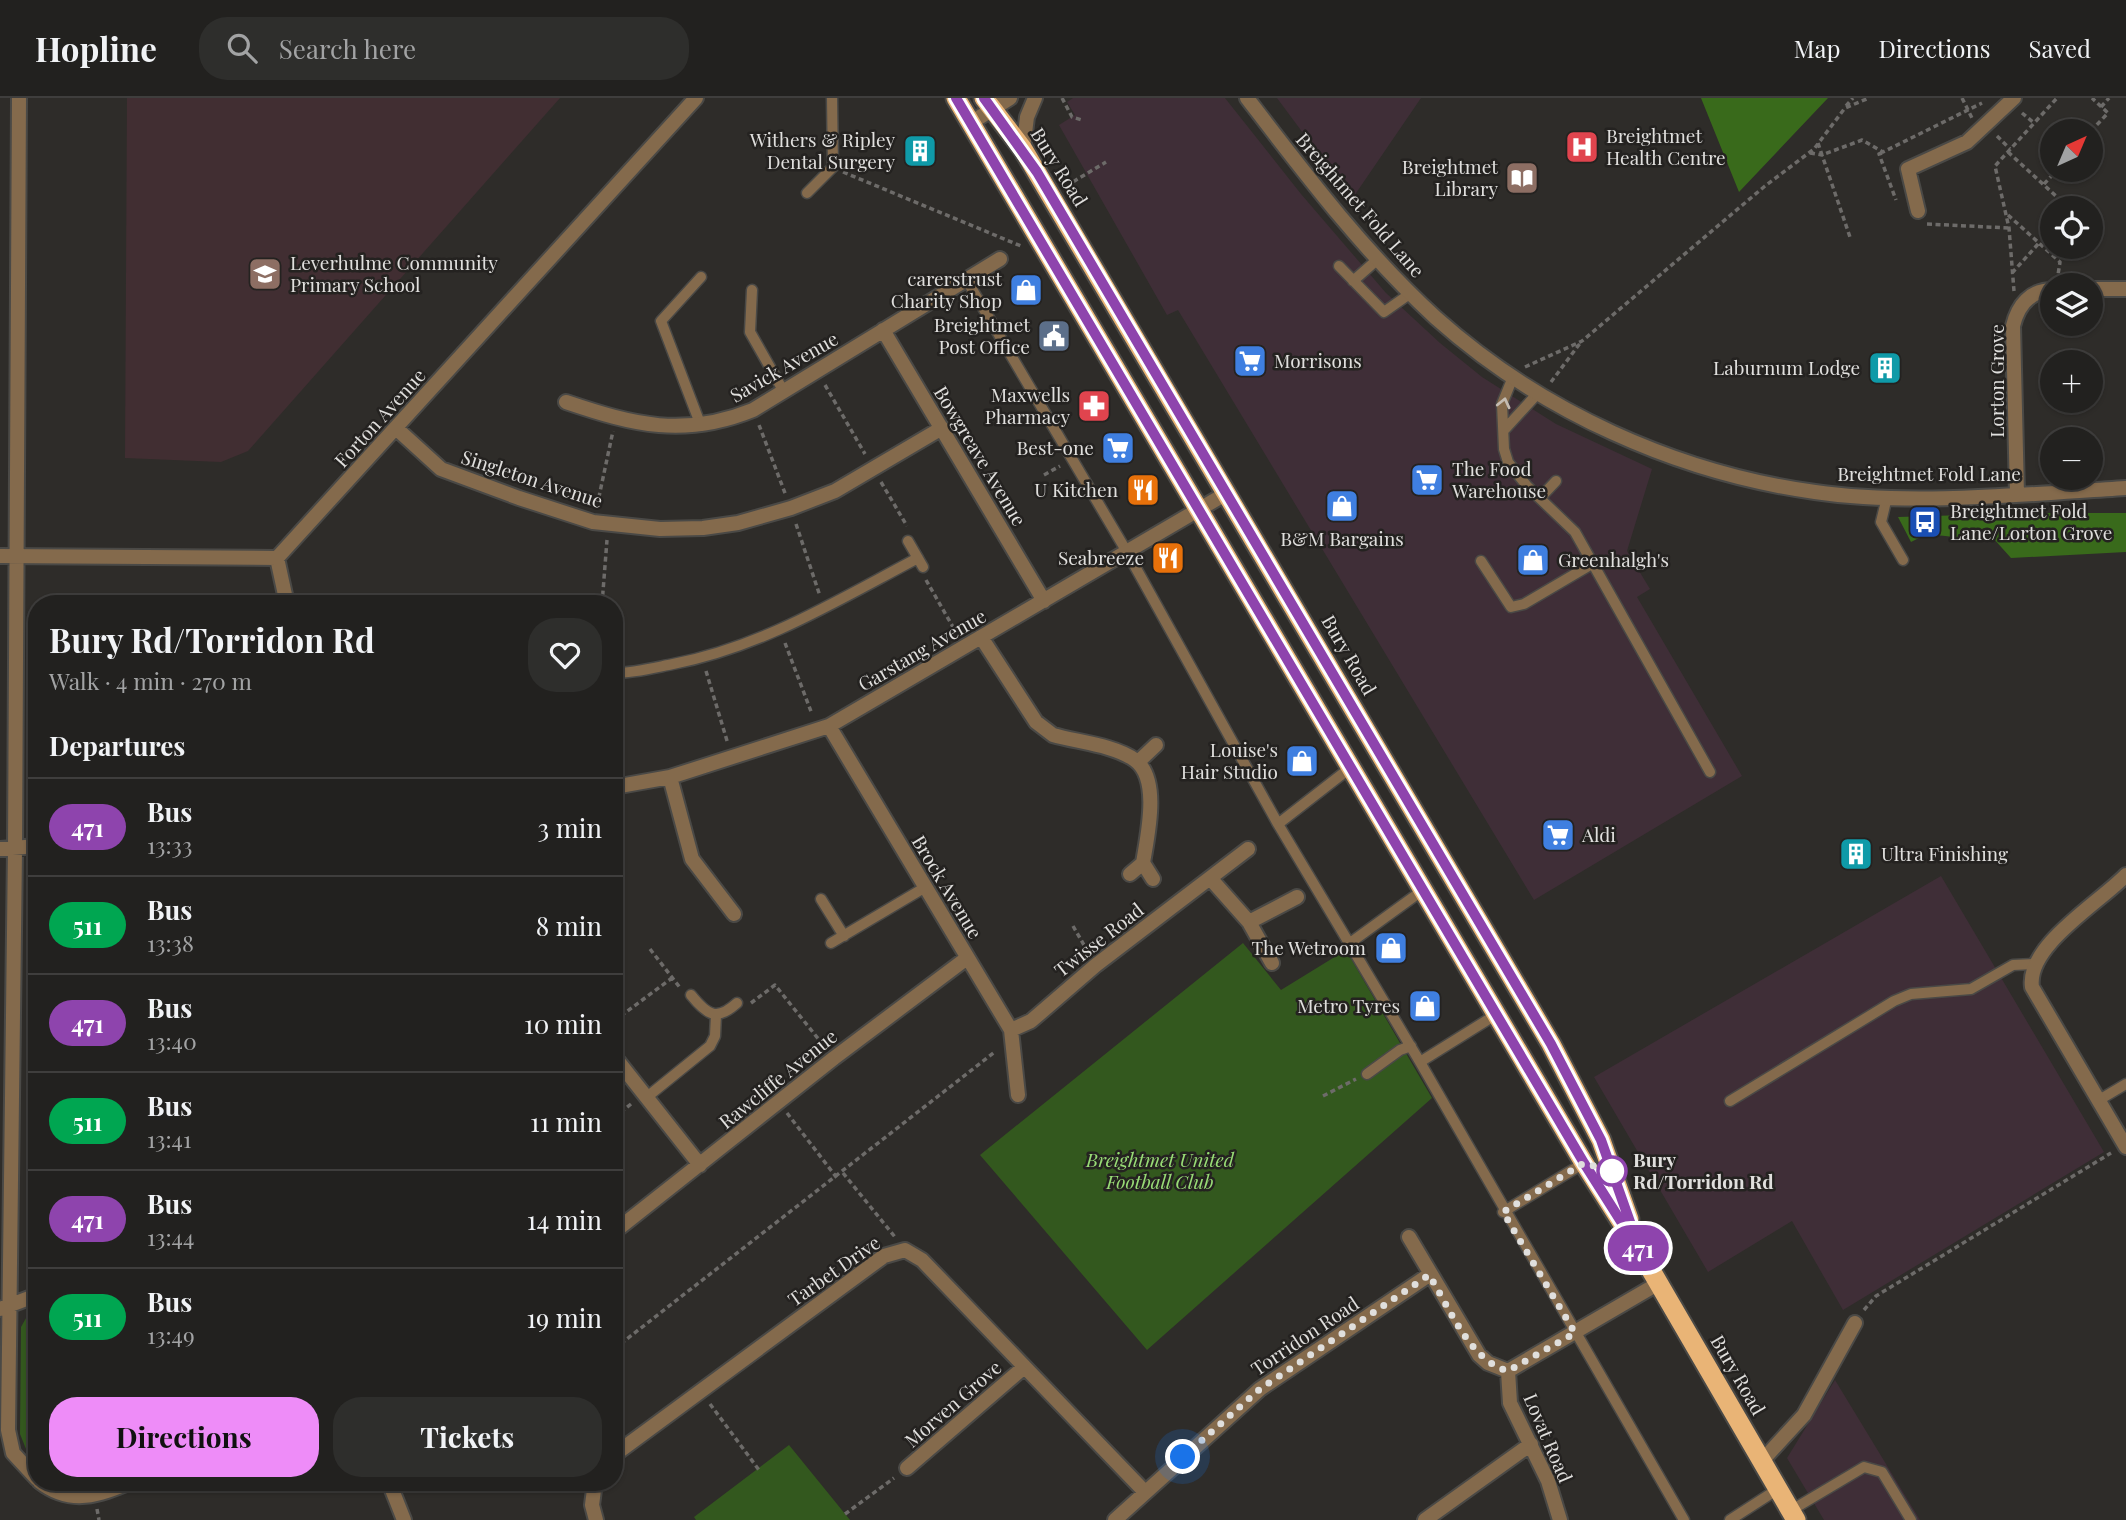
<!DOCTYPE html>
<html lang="en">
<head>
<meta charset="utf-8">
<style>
  body { margin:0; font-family:"Playfair Display",serif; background:#2e2e2c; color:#f1f3f6; height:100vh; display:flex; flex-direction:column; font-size:26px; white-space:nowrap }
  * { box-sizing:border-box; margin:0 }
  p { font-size:23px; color:#a2a3a4 }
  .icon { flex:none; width:38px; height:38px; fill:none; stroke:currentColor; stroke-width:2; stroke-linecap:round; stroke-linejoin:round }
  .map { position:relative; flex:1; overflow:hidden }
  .side { position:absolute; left:28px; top:497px; width:595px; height:896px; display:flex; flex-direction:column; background:#22211f; border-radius:28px; box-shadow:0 2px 5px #0004,0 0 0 2px #3f3e3d }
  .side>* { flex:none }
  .badge { padding:0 14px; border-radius:23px; font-size:24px; line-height:46px }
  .needle { width:46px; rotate:44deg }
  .buttons { position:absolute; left:2040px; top:21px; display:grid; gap:14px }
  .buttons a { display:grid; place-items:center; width:63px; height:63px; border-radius:50%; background:#22211f; box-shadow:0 2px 5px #0004,0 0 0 2px #3f3e3d; font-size:35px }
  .you { position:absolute; width:35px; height:35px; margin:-18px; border:5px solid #fff; border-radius:50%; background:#1a73e8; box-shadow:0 0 0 10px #1a73e833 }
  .map>.badge { position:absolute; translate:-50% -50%; box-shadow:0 0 0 4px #fff }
  h2 { padding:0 21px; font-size:26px; line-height:63px }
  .round { display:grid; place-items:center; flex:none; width:74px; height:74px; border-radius:28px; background:#2e2e2c }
  .head { display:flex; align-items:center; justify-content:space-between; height:119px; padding:0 21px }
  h1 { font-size:33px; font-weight:700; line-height:52px }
  .primary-button { display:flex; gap:14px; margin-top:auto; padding:14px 21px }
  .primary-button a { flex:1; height:80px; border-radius:28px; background:#ee8cf8; color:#111; font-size:28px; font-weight:700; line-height:80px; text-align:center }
  .primary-button a+a { background:#2e2e2c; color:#f1f3f6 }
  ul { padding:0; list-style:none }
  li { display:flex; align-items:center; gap:21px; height:98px; padding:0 21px; border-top:2px solid #3f3e3d }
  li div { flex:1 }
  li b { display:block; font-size:26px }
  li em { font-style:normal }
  li .badge { min-width:77px; font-weight:700; text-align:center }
  header { display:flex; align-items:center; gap:42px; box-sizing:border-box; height:98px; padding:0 35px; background:#22211f; border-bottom:2px solid #3f3e3d }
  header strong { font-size:33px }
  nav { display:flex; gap:38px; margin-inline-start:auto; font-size:24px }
  .search { width:490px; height:63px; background:#2e2e2c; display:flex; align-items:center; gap:18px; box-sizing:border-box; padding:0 24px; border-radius:28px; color:#a2a3a4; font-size:26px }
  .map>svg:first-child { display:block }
  .commercial { fill:#3f2e37 }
  .education { fill:#412e32 }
  .green { fill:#33581e }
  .forest { fill:#396a1b }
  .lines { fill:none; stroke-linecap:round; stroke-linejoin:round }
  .service-casing { stroke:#4a4946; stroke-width:13 }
  .minor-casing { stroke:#4a4946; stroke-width:18 }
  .tertiary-casing { stroke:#4a4946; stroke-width:18 }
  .trunk-casing { stroke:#4a4946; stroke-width:23 }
  .path { stroke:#6d6b69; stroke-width:3.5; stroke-dasharray:5 3.5; stroke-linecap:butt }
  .service { stroke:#846a4c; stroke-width:10 }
  .minor { stroke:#846a4c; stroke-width:14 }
  .tertiary { stroke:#846a4c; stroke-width:14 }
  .trunk { stroke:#e9b476; stroke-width:19 }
  .oneway { stroke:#c4bcb2 }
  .line-casing { stroke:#fff; stroke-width:16 }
  .line { stroke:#8e44ad; stroke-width:10 }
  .walk { stroke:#e0dfdd; stroke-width:7; stroke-dasharray:0 12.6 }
  .stop-dot { fill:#fff; stroke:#8e44ad; stroke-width:3.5 }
  .labels { text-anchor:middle; stroke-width:5; stroke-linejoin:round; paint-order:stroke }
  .poi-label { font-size:19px; fill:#e0dfdd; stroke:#242220; text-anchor:end }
  .street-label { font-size:19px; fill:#e0dfdd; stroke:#242220 }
  .park-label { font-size:19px; font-style:italic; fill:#98dc76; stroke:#242220 }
  .stop-label { font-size:19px; font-weight:bold; fill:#e0dfdd; stroke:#242220; text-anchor:start }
</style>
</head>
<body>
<header>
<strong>Hopline</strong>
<div class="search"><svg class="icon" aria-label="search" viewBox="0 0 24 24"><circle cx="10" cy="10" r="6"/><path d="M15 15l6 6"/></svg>Search here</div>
<nav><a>Map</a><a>Directions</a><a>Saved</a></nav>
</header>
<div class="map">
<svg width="2126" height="1422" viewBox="0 0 2126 1422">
  <rect width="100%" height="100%" fill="#2e2c29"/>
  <path class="commercial" d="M1073,0H1225L1301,96L1386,195L1440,245L1482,279L1556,326L1652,371L1627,453L1650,491L1637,499L1742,678L1534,802L1178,212L1167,217L1059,27L1075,17L1067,4Z
    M1277,0H1421L1352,101Z
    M1941,778L2104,1054L1843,1212L1792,1123L1708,1174L1594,979Z
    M1835,1282L1920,1422H1824L1787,1360Z"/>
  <path class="education" d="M127,0H560L248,353L221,364L125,360Z"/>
  <path class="green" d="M1243,845L1281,892L1346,852L1432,1000L1147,1252L980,1057Z
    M37,1210V1366L28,1356L20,1336L21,1229L30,1213Z
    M789,1347L850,1422H696L694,1419Z"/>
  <path class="forest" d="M1701,0H1828L1739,94Z
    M2038,415H2126V454L2011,460L1984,430L1963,440L1927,436L1911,444L1898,419Z"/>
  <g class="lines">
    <defs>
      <path id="service" d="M807,95L833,69L832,0
        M1339,168L1384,214L1411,195
        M966,181L1127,454L1278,726L1420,964L1684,1422
        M1353,183L1378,161
        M752,192L750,234L784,294
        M1513,279L1502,306L1504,351L1508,364L1527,388L1575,434L1710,674
        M701,328L661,223L701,179
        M1505,331L1538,295
        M1887,399L1881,424L1903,462
        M1540,400L1556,383
        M908,443L923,469
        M1481,463L1511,509L1524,506L1592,466
        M614,575C634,575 653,570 673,566C762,549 838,502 918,460
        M1278,726L1350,670
        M821,801L844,838
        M831,845L924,790
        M1350,845L1423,792
        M691,897C708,918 717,923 737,905
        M1420,964L1497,916
        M1367,976L1400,952L1411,948
        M647,999L710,948L715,938L716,917
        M2099,1002L2126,986
        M1730,1003L1894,903L1911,896L1971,891L2013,867L2034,866
        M1503,1114L1584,1065
        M1790,1413L1864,1369L1882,1374L1911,1422
        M1730,1422L1778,1391"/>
      <path id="minor" d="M19,0L15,751L8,1332L13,1355L37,1381
        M1247,0C1306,77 1364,154 1436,220C1540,313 1677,375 1815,394C1911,408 2029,396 2126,390
        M1918,113L1908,71L1967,44L2014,0
        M2091,191H2126
        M883,232L1044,503
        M566,304C634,327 684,340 753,312L1000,161
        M397,331L441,371L519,400L593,424L660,431L703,430L738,425L791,410L835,393L942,330
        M2017,397L2013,228C2018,207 2030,192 2053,192
        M0,458L277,460L696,0
        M277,460L287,506
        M981,539L1036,624L1053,637C1077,644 1114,647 1135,662C1161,681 1147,739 1143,765L1130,776
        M829,628L1011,932L1018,997
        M1138,664L1156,647
        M670,679L692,761L734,816
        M614,689L670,679L829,628L1227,395
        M0,751L37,748
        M1143,765L1153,781
        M2126,777C2099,805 2026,848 2032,889L2126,1049
        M1210,780L1249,824L1272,865
        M1249,824L1297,799
        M1011,932L1031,923L1096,867L1248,751
        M614,958L700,1067
        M614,1134L834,960L967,860
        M1409,1139L1479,1257L1488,1265L1508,1273L1659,1185
        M0,1211L37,1197
        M1508,1273L1510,1305L1548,1383L1560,1422
        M614,1357L884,1158L905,1152L922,1162L1144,1393
        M1761,1364L1804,1317L1855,1225
        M907,1370L1023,1270
        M40,1384C71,1408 99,1397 131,1384
        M389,1384L404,1422
        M595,1384L592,1407L596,1422
        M1115,1422L1260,1291L1429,1177
        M1425,1422L1531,1346"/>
      <path id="tertiary" d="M969,26L1010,0
        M1023,51L1027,19L1035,0"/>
      <path id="trunk" d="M956,0L1584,1065L1641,1155L1796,1422
        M984,0L1023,51L1551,946L1601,1042L1629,1121"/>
    </defs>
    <use href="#service" class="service-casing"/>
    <use href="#minor" class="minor-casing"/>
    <use href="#tertiary" class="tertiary-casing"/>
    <use href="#trunk" class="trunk-casing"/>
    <path class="path" d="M1062,0L1072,19L1082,22
      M1962,0L1972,20
      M1846,8L1853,0
      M2101,9L2109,0
      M2022,15L2034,25
      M2091,33L2108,15L2092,0
      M1997,38L2010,51
      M1818,45L1822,57L1862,42L1883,54L1982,5
      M2008,54L2069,110
      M1810,55L1822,57L1851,142
      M1882,55L1879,56L1896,102
      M843,74L1021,148
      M2044,86L2057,72
      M1066,88L1106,64
      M2008,117L2060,164L2058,177
      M1927,126L2009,130
      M2012,175L2039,145
      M2014,193L2009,130L1995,68L2057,0
      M1525,269L1582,243L1765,88L1814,51L1845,10L1869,0
      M1551,284L1581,244
      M825,287L865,356
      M759,327L785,395
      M1044,377L1060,368
      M881,384L907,428
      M597,408L613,333
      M796,426L820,498
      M926,482L957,536
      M602,506L607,442
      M785,545L812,616
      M706,573L728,646
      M1073,828L1088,854
      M650,851L681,891
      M751,905L775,887L824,948
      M614,923L672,880
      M1323,998L1356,981
      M787,1015L837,1080
      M614,1020L631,1006
      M843,1075L895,1139
      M1864,1212L1876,1198L2111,1055
      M614,1251L996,953
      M710,1306L759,1372
      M97,1411L99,1422
      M845,1416L894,1380"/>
    <use href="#service" class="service"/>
    <use href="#minor" class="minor"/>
    <use href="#tertiary" class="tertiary"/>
    <use href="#trunk" class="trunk"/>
  </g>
  <defs><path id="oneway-chevron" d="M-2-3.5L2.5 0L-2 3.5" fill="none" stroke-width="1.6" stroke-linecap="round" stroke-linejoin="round" transform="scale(1.75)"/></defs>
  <use class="oneway" href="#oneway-chevron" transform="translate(1504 305) rotate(-77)"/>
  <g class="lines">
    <defs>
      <path id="line" d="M956,0L1584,1065L1641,1155L1601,1042L1551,946L1037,74L984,0"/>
    </defs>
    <use href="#line" class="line-casing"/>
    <use href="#line" class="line"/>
    <path class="walk" d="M1183,1359L1260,1291L1429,1177C1450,1210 1469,1262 1508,1273L1575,1235L1503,1114L1584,1065L1612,1073"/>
  </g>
  <defs>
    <symbol id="hospital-square" viewBox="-11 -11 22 22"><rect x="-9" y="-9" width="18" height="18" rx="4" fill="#e0444e" stroke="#242220"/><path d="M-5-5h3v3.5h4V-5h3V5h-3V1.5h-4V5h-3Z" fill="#fff"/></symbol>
    <symbol id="building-square" viewBox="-11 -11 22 22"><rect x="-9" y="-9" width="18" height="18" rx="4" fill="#0f9aa8" stroke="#242220"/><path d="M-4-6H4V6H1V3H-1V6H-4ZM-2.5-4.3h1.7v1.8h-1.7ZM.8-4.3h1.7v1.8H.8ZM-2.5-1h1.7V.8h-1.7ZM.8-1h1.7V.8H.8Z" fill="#fff"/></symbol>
    <symbol id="library-square" viewBox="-11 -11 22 22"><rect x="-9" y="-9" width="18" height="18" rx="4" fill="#8d6e63" stroke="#242220"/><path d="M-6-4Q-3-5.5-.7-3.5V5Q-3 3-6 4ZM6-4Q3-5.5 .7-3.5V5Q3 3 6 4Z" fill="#fff"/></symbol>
    <symbol id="school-square" viewBox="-11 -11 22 22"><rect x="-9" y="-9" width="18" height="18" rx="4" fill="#8d6e63" stroke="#242220"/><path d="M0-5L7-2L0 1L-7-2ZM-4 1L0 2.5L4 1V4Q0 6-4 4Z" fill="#fff"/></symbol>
    <symbol id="shop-square" viewBox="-11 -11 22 22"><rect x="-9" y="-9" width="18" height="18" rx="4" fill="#3f7fe0" stroke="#242220"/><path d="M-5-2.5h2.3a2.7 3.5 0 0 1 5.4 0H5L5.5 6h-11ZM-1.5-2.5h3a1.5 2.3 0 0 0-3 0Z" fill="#fff"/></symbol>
    <symbol id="civic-square" viewBox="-11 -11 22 22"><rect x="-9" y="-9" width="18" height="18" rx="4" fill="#5c6f8a" stroke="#242220"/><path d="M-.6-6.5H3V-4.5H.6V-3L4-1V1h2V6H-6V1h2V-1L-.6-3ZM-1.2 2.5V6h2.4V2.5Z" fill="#fff"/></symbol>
    <symbol id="supermarket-square" viewBox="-11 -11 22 22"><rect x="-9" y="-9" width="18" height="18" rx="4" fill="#3f7fe0" stroke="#242220"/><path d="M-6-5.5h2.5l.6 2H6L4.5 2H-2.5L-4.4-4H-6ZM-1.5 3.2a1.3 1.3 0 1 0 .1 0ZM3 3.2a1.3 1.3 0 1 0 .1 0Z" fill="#fff"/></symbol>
    <symbol id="pharmacy-square" viewBox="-11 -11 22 22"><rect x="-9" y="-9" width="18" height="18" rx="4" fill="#e0444e" stroke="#242220"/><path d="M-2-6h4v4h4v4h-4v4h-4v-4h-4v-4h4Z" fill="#fff"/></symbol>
    <symbol id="restaurant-square" viewBox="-11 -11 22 22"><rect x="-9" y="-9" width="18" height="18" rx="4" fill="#e8710a" stroke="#242220"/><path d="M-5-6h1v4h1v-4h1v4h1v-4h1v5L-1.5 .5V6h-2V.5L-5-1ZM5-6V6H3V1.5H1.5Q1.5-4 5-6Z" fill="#fff"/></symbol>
    <symbol id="bus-square" viewBox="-11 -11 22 22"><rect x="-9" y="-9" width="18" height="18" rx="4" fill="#1a4fb4" stroke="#242220"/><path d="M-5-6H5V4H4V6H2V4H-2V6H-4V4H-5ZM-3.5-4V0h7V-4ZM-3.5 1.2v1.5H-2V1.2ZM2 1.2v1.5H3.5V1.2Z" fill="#fff"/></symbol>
  </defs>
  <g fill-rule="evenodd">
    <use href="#hospital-square" x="1563" y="30" width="38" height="38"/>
    <use href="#building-square" x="901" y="34" width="38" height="38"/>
    <use href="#library-square" x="1503" y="61" width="38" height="38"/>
    <use href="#school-square" x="246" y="157" width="38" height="38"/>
    <use href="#shop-square" x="1007" y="173" width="38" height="38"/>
    <use href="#civic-square" x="1035" y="219" width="38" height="38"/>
    <use href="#supermarket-square" x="1231" y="244" width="38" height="38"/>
    <use href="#building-square" x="1866" y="251" width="38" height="38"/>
    <use href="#pharmacy-square" x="1075" y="289" width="38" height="38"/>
    <use href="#supermarket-square" x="1099" y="331" width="38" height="38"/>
    <use href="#supermarket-square" x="1408" y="363" width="38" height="38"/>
    <use href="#restaurant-square" x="1124" y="373" width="38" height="38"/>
    <use href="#shop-square" x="1323" y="389" width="38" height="38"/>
    <use href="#bus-square" x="1906" y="405" width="38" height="38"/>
    <use href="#restaurant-square" x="1149" y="441" width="38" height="38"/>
    <use href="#shop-square" x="1514" y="443" width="38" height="38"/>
    <use href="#shop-square" x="1283" y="644" width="38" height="38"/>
    <use href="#supermarket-square" x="1539" y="718" width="38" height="38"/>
    <use href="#building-square" x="1837" y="737" width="38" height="38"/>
    <use href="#shop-square" x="1372" y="831" width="38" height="38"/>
    <use href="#shop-square" x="1406" y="889" width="38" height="38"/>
  </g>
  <circle class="stop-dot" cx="1612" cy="1073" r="14"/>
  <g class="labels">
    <g class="poi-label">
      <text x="1606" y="45" text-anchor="start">Breightmet<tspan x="1606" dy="22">Health Centre</tspan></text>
      <text x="895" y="49">Withers &amp; Ripley<tspan x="895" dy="22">Dental Surgery</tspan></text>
      <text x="1498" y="76">Breightmet<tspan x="1498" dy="22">Library</tspan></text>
      <text x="290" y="172" text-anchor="start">Leverhulme Community<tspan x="290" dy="22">Primary School</tspan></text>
      <text x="1002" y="188">carerstrust<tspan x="1002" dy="22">Charity Shop</tspan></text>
      <text x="1030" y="234">Breightmet<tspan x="1030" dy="22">Post Office</tspan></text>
      <text x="1274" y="270" text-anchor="start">Morrisons</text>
      <text x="1860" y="277">Laburnum Lodge</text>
      <text x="1070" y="304">Maxwells<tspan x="1070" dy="22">Pharmacy</tspan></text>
      <text x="1094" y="357">Best-one</text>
      <text x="1452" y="378" text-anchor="start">The Food<tspan x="1452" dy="22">Warehouse</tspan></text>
      <text x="1118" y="399">U Kitchen</text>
      <text x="1950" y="420" text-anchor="start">Breightmet Fold<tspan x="1950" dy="22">Lane/Lorton Grove</tspan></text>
      <text x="1342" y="448" text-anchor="middle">B&amp;M Bargains</text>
      <text x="1144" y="467">Seabreeze</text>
      <text x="1558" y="469" text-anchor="start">Greenhalgh's</text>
      <text x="1278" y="659">Louise's<tspan x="1278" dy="22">Hair Studio</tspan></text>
      <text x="1582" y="744" text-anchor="start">Aldi</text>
      <text x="1881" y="763" text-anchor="start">Ultra Finishing</text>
      <text x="1366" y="857">The Wetroom</text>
      <text x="1400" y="915">Metro Tyres</text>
    </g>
    <g class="street-label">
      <text transform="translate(1059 69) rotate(58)" y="7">Bury Road</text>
      <text transform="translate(1360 107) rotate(49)" y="7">Breightmet Fold Lane</text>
      <text transform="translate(784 269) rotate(-30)" y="7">Savick Avenue</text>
      <text transform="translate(1997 283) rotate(-90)" y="7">Lorton Grove</text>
      <text transform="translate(380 320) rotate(-48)" y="7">Forton Avenue</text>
      <text transform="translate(980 358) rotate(59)" y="7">Bowgreave Avenue</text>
      <text x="1929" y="383">Breightmet Fold Lane</text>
      <text transform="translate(532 381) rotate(18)" y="7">Singleton Avenue</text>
      <text transform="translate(922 552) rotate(-30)" y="7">Garstang Avenue</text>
      <text transform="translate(1349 557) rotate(60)" y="7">Bury Road</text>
      <text transform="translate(947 789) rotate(59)" y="7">Brock Avenue</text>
      <text transform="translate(1099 842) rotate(-38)" y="7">Twisse Road</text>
      <text transform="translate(778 981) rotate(-39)" y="7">Rawcliffe Avenue</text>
      <text transform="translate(834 1173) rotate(-35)" y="7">Tarbet Drive</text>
      <text transform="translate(1305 1238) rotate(-34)" y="7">Torridon Road</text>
      <text transform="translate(1738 1277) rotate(60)" y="7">Bury Road</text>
      <text transform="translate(953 1306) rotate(-41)" y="7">Morven Grove</text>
      <text transform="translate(1548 1340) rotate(67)" y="7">Lovat Road</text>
    </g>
    <g class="park-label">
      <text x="1160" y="1069">Breightmet United<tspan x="1160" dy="22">Football Club</tspan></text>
    </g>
    <g class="stop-label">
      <text x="1633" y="1069">Bury<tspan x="1633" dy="22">Rd/Torridon Rd</tspan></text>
    </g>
  </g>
</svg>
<div class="buttons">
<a><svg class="needle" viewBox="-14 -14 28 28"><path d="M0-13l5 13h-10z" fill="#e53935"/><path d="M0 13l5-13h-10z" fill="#a2a3a4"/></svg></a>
<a><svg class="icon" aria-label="locate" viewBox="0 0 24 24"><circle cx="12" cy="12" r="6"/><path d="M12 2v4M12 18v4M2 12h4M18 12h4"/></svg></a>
<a><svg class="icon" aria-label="layers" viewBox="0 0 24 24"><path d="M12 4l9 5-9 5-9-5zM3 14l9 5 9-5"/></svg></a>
<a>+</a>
<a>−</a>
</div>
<div class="you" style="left:1183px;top:1359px"></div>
<b class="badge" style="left:1638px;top:1150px;background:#8e44ad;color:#fff">471</b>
<section class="side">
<div class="head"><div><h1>Bury Rd/Torridon Rd</h1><p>Walk · 4 min · 270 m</p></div><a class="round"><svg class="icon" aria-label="heart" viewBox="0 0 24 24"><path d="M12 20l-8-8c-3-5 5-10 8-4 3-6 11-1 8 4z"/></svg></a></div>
<h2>Departures</h2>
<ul>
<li><span class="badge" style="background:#8e44ad;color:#fff">471</span><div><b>Bus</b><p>13:33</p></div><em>3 min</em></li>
<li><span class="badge" style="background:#00a651;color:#fff">511</span><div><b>Bus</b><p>13:38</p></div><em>8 min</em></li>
<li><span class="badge" style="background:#8e44ad;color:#fff">471</span><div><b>Bus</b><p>13:40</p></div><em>10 min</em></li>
<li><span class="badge" style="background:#00a651;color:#fff">511</span><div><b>Bus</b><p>13:41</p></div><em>11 min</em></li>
<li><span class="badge" style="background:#8e44ad;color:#fff">471</span><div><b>Bus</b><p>13:44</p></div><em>14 min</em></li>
<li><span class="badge" style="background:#00a651;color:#fff">511</span><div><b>Bus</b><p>13:49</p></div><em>19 min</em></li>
</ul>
<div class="primary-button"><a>Directions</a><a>Tickets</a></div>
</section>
</div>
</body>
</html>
